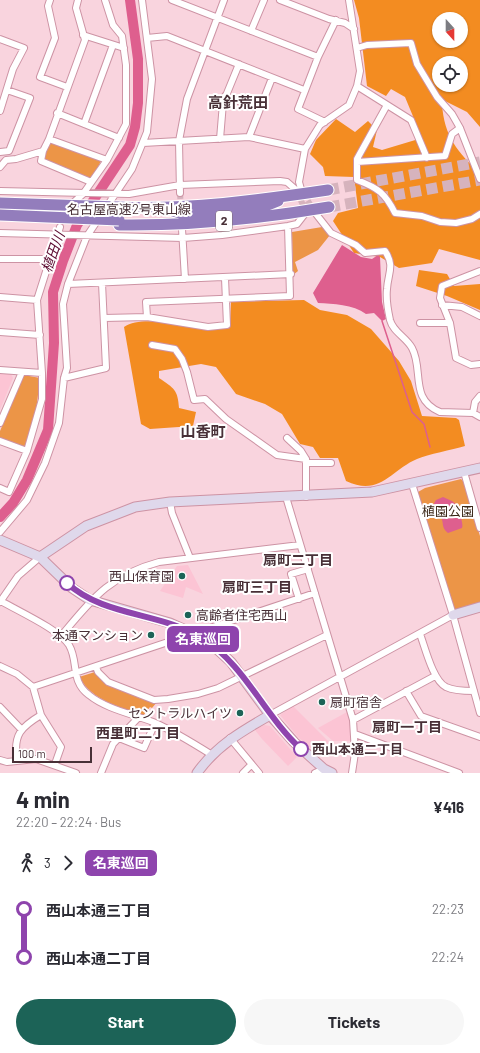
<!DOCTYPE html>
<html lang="en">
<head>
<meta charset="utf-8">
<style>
  body { margin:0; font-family:Barlow,"Noto Sans JP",sans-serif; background:#f7f7f7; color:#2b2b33; height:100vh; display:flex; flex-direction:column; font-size:15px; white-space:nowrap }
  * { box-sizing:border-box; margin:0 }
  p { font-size:13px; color:#7c7c81 }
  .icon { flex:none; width:22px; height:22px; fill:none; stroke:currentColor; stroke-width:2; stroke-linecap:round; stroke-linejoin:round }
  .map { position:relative; height:773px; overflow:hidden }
  .side { display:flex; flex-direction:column; background:#fff; flex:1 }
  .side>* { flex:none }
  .badge { padding:0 8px; border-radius:6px; font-size:14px; line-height:26px }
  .needle { width:26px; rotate:159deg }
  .controls { position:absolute; left:432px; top:12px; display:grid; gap:8px }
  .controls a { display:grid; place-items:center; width:36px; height:36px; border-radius:50%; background:#fff; box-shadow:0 1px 3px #0004; font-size:20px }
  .scale { position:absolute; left:12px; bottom:10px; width:80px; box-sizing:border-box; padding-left:4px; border:2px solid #483037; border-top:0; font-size:11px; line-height:14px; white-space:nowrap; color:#483037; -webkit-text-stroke:3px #fff; paint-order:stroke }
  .map>.badge { position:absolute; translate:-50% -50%; box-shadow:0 0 0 2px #fff }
  .legs { display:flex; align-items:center; gap:6px; height:44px; padding:0 16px; font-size:13px }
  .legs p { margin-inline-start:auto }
  .head { display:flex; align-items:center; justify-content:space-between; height:68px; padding:0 16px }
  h1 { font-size:22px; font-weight:700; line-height:30px }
  .cta { display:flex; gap:8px; margin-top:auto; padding:8px 16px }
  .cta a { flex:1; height:46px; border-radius:24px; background:#1c6357; color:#fff; font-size:16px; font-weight:700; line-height:46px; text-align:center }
  .cta a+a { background:#f7f7f7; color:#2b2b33 }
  ul { padding:0 16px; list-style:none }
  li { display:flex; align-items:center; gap:14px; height:48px; font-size:15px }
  li i { display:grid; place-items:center; width:6px; height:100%; margin:0 5px; background:currentColor }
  li i::after { content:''; width:10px; height:10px; margin:-5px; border:3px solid; border-radius:50%; background:#fff }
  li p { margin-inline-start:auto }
  li:first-child i { background:linear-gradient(#0000 50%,currentColor 0) }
  li:last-child i { background:linear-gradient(currentColor 50%,#0000 0) }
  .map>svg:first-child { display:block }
  .built { fill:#fcc4d4 }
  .green { fill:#ec9547 }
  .forest { fill:#f38c21; fill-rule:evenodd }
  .water { fill:#de5f8e }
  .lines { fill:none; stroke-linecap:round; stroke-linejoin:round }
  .stream { stroke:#de5f8e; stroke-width:1.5 }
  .river { stroke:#de5f8e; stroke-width:10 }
  .street-tunnel { stroke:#d6b3bd; stroke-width:6; stroke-dasharray:6 3; stroke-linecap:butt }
  .highway-tunnel { stroke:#d6b3bd; stroke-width:11; stroke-dasharray:11 5.5; stroke-linecap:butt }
  .street-casing { stroke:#cd93a4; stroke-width:8 }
  .secondary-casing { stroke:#cd93a4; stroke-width:11 }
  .highway-casing { stroke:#fff; stroke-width:13 }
  .street { stroke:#fff; stroke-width:6 }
  .secondary { stroke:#dfd8eb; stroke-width:9 }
  .highway { stroke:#937dbc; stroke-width:11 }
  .highway-bridge-casing { stroke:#fff; stroke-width:13; stroke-linecap:butt }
  .highway-bridge { stroke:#937dbc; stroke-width:11 }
  .line-1-casing { stroke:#fff; stroke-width:9 }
  .line-1 { stroke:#8e44ad; stroke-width:6 }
  .poi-dot { fill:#1c6357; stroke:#fff; stroke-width:1.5 }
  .stop-1-dot { fill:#fff; stroke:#8e44ad; stroke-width:2 }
  .labels { text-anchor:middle; stroke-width:4; stroke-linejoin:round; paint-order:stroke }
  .shield { fill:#fff; stroke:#7f6e73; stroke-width:1 }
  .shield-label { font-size:12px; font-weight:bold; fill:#483037 }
  .street-label { font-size:13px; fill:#483037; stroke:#fff }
  .park-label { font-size:13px; fill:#392616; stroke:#fff }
  .poi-label { font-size:13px; fill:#483037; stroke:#fff; text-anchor:end }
  .stop-label { font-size:13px; font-weight:bold; fill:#483037; stroke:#fff; text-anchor:start }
  .water-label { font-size:14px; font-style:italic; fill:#5b092f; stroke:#fff }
  .neighbourhood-label { font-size:14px; font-weight:bold; fill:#483037; stroke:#fff }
  .quarter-label { font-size:15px; font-weight:bold; fill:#483037; stroke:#fff }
</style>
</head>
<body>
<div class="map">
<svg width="480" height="773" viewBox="0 0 480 773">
  <rect width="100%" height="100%" fill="#f9d4de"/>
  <path class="built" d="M0,374H11L13,378L0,410Z
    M188,565L203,594L186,587L183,598L160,591L177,566Z
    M293,706L330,743L320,757L298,737L280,715Z
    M347,712L354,738L349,741H333L318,728Z
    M264,725L270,726L297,757L288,766L262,739L255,730Z"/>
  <path class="green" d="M52,142L101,161L93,177L90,178L45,160L44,158L48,144Z
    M322,227L330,235L318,250L295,262L298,271L293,275L292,232Z
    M24,375L40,378L35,420L25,448L0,438V431Z
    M461,479L463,481L480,536V604L453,610L418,492L425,488Z
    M95,672L108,684L139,698L157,702L152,708L150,707L143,716C118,706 93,701 79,677Z"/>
  <path class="forest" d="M354,0H480V127L467,112L445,101L442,104C444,136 458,153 480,173V260L439,249L432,263L399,268L380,257L354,253L333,221L338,213L358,208L354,177L325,176L323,167L310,154L316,140L336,119L355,132L368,121L377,130L373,147L382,150L422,138L405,97L391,89L386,96L367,86L359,18ZM439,19H461V41H439ZM439,63H461V85H439Z
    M419,270L447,274L454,286L480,284V310L447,296L416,286Z
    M304,300L320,310L347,315L371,329L399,361L411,381L422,416L456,418L459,420L465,446C452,450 428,454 417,459C391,470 380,497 346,481L338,458H320L313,447L300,444L282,414L265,404L236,394L216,367L201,364L159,371V378C174,388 178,390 179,408L196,412L193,426L150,429L141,424L124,327C143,314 185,327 208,328C215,329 223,328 230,327L231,302Z"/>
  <path class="water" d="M342,245L361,257L372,259L378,255L380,257L382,302L386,319L382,321L374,313L366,314C353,304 333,304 318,303L313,293Z
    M443,497L452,501L457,505C458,512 464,522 462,528L448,533C441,528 444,523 441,517C438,512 435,511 433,505L436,500Z"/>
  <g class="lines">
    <path class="stream" d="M382,321L412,412L424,424L430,447"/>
    <path class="river" d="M0,517L13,503L27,480L48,430L54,343L53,292L63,261L77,225L130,145L135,127L138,103V59L130,0"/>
    <path class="street-tunnel" d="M297,192L304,207V213
      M180,193L181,209
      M303,193L314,211"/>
    <path class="highway-tunnel" d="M328,190L480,162
      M329,207L480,180"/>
    <defs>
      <path id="street" d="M50,0L48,6L55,38L40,77L67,87
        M78,0L76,8L85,40L49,139L43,151L41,161L91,182
        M172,0L318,57
        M280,0L329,19L345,23L354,29
        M251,31L264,0
        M83,35L124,48
        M147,38L167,36L304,90
        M0,39L24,48L13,69L0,111
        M357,48L367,45L411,43L417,64L437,97L452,114L460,128L480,179
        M357,86L411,120L427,158
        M225,96L260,109
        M387,105L357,159V180C378,188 385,193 395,213L422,216L440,222L456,223L472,219L480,214
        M57,113L119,138
        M325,122L298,109L318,57L336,20
        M84,124L113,45
        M249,137L272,78
        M49,139L107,160
        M220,139L223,103L239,64
        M143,143L249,137L305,149
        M0,152L9,151L30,98L7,90
        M357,162L445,156L452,134L460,128
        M0,167L6,160L16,159L43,151
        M301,189L299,182L305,149L320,125L349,105L357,86L360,71L349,0
        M0,191L129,194L180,185L280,181L287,182L295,189
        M180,193L179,141L187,99L224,0
        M74,202L83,194L107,160L126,124V65L122,36L113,25L105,0
        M316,214L331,233L356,245L365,253L385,251C395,266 388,273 387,289C386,298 388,311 390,320C393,332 406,337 412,348C424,370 409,399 440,412L473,413L480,417
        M182,229L185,279
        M0,233L183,238L222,235L288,226L297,224L304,215
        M0,259H50L37,300L42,373V399L27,451L9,492L0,488
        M50,259L60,227
        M480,271L442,286L440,298L450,323L456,358L471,365L480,364
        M68,284L291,274
        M0,297L37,300
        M442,305L462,307L480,316
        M147,317L146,302L290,296L288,226
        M104,318L147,317L208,327L227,325L225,278
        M420,323H450
        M0,332L40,335
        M152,345L175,349L182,359L187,372L194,400L205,399L226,419L277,455L306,459V497
        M0,370L42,373
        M64,378L106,368L102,283
        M473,413L475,402L480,396
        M0,423L22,372
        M287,438L301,451L306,459
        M0,441L27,451
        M307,463H331
        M464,472L480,528
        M412,484L453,615L480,713
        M286,497L353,720L355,753L352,773
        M170,502L172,513L190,558
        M0,532L27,500L45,463L59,423L64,378L67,368L63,304L68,284L87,236L132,169L147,132L152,79L142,0
        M299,599L291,574L308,569
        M1,601C18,611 60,630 69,645C79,662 70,681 89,695C106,709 133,714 153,722C174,731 193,743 212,755
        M0,602L18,576L40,557
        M420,634C425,647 433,681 446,687C454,691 465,691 474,691
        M61,636C92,599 110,575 159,562L300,545
        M0,666L17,674L33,687L41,715L61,747L55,764
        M96,667L98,672L108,682L154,700L168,699L198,694L218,688L327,635
        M33,687L315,593
        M406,691L421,716L480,737
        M0,707L21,729
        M270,715L453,615
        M353,720L435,676
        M355,734L459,773
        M119,738L144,748L155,723
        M230,738L259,773
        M17,759C13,735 21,727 41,715
        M0,760L7,762L36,759L76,773
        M101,773L113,744L139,717
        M243,773L251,765
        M315,773L324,769"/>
      <path id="secondary" d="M0,540L40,557L72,588L90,600L170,623L201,637L219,651L231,662L270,715L294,742L324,769L332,773
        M40,557L86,526L135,507L170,502L372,492L480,468
        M453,615L480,607
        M197,773C216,746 242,731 270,715"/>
      <path id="highway" d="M119,207C186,210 261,200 328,190
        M166,209L187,215L253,211L278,201
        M119,225C190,226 259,219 329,207"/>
    </defs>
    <use href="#street" class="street-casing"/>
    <use href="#secondary" class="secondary-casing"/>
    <use href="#highway" class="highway-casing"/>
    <use href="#street" class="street"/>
    <use href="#secondary" class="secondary"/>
    <use href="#highway" class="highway"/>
    <defs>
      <path id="highway-bridge" d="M0,203L119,207
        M0,215L119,220"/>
    </defs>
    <use href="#highway-bridge" class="highway-bridge-casing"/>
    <use href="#highway-bridge" class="highway-bridge"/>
  </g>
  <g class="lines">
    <defs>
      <path id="line-1" d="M67,583C104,617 160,612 202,638C245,665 264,715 301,749"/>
    </defs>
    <use href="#line-1" class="line-1-casing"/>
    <use href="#line-1" class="line-1"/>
  </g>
  <g class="poi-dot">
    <circle cx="182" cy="576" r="4"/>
    <circle cx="188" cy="615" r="4"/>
    <circle cx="151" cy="635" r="4"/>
    <circle cx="322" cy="702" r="4"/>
    <circle cx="240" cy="713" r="4"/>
  </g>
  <g class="stop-1-dot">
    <circle cx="67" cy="583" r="7"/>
    <circle cx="301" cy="749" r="7"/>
  </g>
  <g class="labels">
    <rect class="shield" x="216" y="211" width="16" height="20" rx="3"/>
    <g class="shield-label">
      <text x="224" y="225">2</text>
    </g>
    <g class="street-label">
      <text x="129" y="214">名古屋高速2号東山線</text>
    </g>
    <g class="park-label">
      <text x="448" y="516">植園公園</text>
    </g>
    <g class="poi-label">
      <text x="174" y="581">西山保育園</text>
      <text x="196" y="620" text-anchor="start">高齢者住宅西山</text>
      <text x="143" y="640">本通マンション</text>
      <text x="330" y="707" text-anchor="start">扇町宿舎</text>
      <text x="232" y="718">セントラルハイツ</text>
    </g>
    <g class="stop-label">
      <text x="312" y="754">西山本通二丁目</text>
    </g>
    <g class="water-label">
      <text transform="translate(53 252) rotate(-70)" y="5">植田川</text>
    </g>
    <g class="neighbourhood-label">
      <text x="298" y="565">扇町二丁目</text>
      <text x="257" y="592">扇町三丁目</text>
      <text x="407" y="732">扇町一丁目</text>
      <text x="138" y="738">西里町二丁目</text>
    </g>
    <g class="quarter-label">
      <text x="238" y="108">高針荒田</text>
      <text x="203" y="437">山香町</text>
    </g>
  </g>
</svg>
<div class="controls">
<a><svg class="needle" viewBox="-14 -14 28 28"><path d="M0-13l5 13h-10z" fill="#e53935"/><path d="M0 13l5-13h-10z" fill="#7c7c81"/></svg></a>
<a><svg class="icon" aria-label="locate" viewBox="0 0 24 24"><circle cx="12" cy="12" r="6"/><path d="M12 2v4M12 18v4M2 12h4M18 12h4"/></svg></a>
</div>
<div class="scale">100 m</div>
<b class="badge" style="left:203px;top:639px;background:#8e44ad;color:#fff">名東巡回</b>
</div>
<section class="side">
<div class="head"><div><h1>4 min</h1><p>22:20 – 22:24 · Bus</p></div><b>¥416</b></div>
<div class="legs"><svg class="icon" aria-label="walk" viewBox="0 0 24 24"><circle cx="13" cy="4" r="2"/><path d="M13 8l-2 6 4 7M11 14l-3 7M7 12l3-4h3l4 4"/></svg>3<svg class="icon" aria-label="forward" viewBox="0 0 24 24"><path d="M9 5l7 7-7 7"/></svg><b class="badge" style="background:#8e44ad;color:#fff">名東巡回</b></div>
<ul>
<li><i style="color:#8e44ad"></i><b>西山本通三丁目</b><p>22:23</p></li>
<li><i style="color:#8e44ad"></i><b>西山本通二丁目</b><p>22:24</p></li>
</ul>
<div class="cta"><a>Start</a><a>Tickets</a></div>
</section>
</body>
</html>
